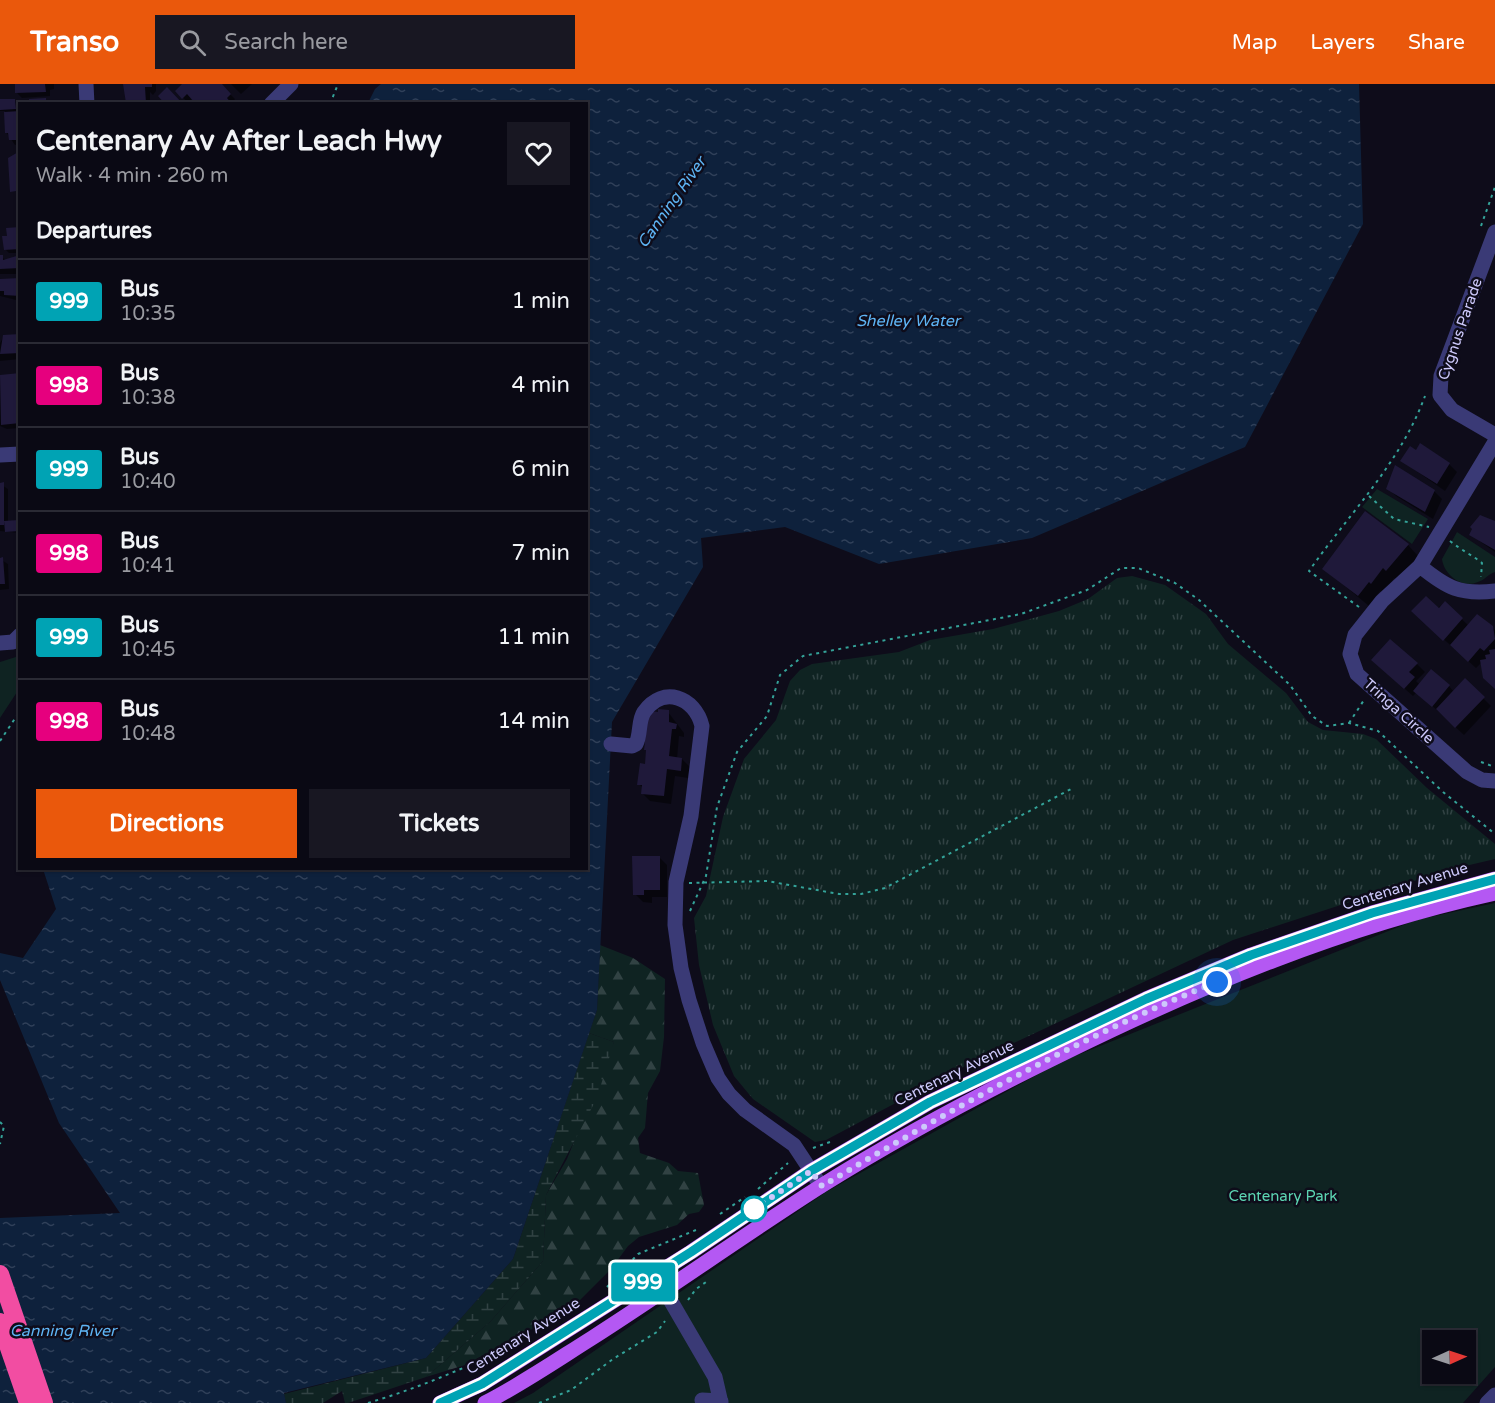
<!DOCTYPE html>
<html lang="en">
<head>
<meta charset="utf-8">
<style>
  body { margin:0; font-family:"Varela Round",sans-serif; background:#181722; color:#f1f3f6; height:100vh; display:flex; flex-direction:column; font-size:22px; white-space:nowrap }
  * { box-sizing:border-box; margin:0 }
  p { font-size:20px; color:#999aa0 }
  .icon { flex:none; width:33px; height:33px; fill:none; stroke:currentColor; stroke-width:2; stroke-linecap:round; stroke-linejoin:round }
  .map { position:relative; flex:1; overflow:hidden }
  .drawer { position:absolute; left:18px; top:18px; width:570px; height:768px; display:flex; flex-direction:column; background:#0a0914; border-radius:0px; box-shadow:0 2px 4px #0004,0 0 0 2px #2a2a34 }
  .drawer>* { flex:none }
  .badge { padding:0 12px; border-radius:4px; font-size:21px; line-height:39px }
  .needle { width:39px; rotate:87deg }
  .tools { position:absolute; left:1422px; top:1246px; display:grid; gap:12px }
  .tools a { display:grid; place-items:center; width:54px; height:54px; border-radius:0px; background:#0a0914; box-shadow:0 2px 4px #0004,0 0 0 2px #2a2a34; font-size:30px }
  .you { position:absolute; width:30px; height:30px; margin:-15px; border:4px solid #fff; border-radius:50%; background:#1a73e8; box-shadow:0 0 0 9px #1a73e833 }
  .map>.badge { position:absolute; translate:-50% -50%; box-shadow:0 0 0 3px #fff }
  h2 { padding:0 18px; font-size:22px; line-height:54px }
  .round { display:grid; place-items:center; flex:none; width:63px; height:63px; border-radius:0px; background:#181722 }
  .overview { display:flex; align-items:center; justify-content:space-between; height:102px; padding:0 18px }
  h1 { font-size:28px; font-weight:700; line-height:45px }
  .action { display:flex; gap:12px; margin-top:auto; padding:12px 18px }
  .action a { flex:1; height:69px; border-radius:0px; background:#ea580c; color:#fff; font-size:24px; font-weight:700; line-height:69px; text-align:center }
  .action a+a { background:#181722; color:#f1f3f6 }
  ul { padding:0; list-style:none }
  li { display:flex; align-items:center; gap:18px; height:84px; padding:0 18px; border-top:2px solid #2a2a34 }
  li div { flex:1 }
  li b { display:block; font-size:22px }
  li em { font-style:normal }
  li .badge { min-width:66px; font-weight:700; text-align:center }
  header { display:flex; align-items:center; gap:36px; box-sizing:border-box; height:84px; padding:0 30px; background:#ea580c; color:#fff }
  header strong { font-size:28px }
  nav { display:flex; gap:33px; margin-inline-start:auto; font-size:21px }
  .search { width:420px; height:54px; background:#181722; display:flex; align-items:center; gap:15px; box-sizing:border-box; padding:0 21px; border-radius:0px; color:#999aa0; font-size:22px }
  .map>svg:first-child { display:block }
  .grass { fill:url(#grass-tufts) }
  .forest { fill:url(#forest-firs) }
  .wetland { fill:url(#wetland-marsh) }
  .park { fill:#0f2322; fill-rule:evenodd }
  .water { fill:url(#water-ripples) }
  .shadow { fill:#0007 }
  .building { fill:#1f193a }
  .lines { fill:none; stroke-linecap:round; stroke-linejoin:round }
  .path { stroke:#34a399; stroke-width:2; stroke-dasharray:3 4.5; stroke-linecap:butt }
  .minor { stroke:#3a3a76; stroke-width:15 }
  .major { stroke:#b458f3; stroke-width:15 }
  .highway { stroke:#f24da2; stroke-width:18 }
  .line-casing { stroke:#fff; stroke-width:14 }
  .line { stroke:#00a3b4; stroke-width:9 }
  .walk { stroke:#cdc9fb; stroke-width:6; stroke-dasharray:0 10.8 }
  .stop-dot { fill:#fff; stroke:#00a3b4; stroke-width:3 }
  .labels { text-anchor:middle; stroke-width:5; stroke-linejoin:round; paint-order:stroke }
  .street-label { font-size:15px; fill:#cdc9fb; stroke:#0e0c1a }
  .park-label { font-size:15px; fill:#5cd4b2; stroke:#0e0c1a }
  .water-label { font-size:16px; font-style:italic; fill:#5eb4f4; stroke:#0e0c1a }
</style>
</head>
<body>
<header>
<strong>Transo</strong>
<div class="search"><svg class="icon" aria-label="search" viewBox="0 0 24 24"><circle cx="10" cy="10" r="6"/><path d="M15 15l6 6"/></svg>Search here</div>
<nav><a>Map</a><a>Layers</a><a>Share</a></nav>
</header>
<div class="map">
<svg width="1495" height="1319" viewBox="0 0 1495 1319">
  <defs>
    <pattern id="grass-tufts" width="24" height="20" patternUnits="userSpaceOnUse" patternTransform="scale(1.5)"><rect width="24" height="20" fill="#0f2322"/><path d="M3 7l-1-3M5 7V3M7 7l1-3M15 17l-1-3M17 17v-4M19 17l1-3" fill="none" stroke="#314243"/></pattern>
    <pattern id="forest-firs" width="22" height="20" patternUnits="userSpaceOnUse" patternTransform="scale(1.5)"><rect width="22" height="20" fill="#0f2322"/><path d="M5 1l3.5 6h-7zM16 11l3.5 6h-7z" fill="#314243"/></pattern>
    <pattern id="wetland-marsh" width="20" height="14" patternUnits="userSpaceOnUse" patternTransform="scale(1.5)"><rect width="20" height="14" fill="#0f2322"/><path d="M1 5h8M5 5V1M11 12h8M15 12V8" fill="none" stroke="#314243"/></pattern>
    <pattern id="water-ripples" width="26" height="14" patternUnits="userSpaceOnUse" patternTransform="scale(1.5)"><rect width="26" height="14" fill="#0e213c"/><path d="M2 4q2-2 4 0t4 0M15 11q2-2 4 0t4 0" fill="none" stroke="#304059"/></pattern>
  </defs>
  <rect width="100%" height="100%" fill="#0e0c1a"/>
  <path class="grass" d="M1132,492L1165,501L1206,530L1228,560L1286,609L1308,638L1323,646L1363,650L1376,655L1427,704L1495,760V775L1448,786L1233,856L967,981L826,1056L815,1058L753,1015L734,992L713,941L699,881L694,834L706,812L723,733L744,675L776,636L790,597L800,586L812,580L899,568L930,556L993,545L1059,527L1088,515L1117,494Z"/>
  <path class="forest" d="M600,861L633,874L665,895L664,953L660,987L648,1009L645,1044L638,1054L640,1069L669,1079L678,1087L698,1089L704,1121L699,1128L689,1130L677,1141L639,1153L628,1162L611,1185L573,1223L465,1281L426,1293L490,1238L543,1177L546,1111L567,1075L614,958L589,949L597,926Z"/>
  <path class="wetland" d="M589,949L614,958L597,1014L546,1111L543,1177L490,1238L426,1293L348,1319H345L342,1307L323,1319H286L284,1310L426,1274L513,1175Z"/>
  <path class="park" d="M1377,405L1428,435L1412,460L1362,423Z
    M1457,448L1495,473V488C1488,490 1485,496 1478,498C1462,505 1444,491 1442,475Z
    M19,572V605L0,634V578Z
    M1495,819V1283L1463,1319H514L533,1309L826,1108L1060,978L1416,836ZM1432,1257H1466V1290H1432Z"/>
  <path class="water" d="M381,0H1359L1363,140L1245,363L1032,454L879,480L785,443L701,454L703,483L612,638L597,926L513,1175L426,1274L284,1309L286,1319H0V1134L120,1129L59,1039L0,896V869L23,874L56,825L43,785L586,784V20L368,19L375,5Z"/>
  <path class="shadow" d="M16,0H54V5L50,6V12L22,14L17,9Z
    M126,0H156V7L153,11L150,8V20H128Z
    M184,0H220L235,15L231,20L193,14L188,19L177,7Z
    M231,0H252L241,10Z
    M15,16L20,29V60L15,61L6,48L5,27H0V19Z
    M20,144V169H9L4,164L8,153Z
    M0,172L7,177L20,172V190H0Z
    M20,196V217L0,212V197Z
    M20,251V275L0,277V259L4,252Z
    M20,291V344L7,345L0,342V292Z
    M1402,377L1449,380L1457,388L1445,407Z
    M0,400L8,405V438L18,437L20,449L0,447Z
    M1388,404L1434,407L1442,415L1433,435L1396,412Z
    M1495,441V468L1471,451Z
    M1408,461L1418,472L1398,496L1394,494L1383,510L1380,507L1369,522L1324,485Z
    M0,470V475L8,480L9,505L0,506V510Z
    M1445,519L1469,542L1492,543L1495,546V604L1482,578L1476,584L1421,535Z
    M1417,580L1425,588L1416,597L1420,601L1449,602L1454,608L1465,596L1491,622L1464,651L1417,608L1413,612L1381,584Z
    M668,628L684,649V653L679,652L677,675H682L690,683L688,694L675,692L671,720L650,717L642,709L643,704L639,700Z
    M659,773L667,781V813H652V819L643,818L635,810Z"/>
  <path class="building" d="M15,0H45L46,8L15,9Z
    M123,0H152V3H145L146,19H126Z
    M182,0H222L231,10L227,14L232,20H193L194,18L187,10L182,15L175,7Z
    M167,3L183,20H165L158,12Z
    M46,14V20H29V15Z
    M0,15H15L16,25L0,26Z
    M20,27V56H9L8,49H5L4,28Z
    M20,67V113H16V107L10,108L8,74Z
    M20,143V165L4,166L2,152H7L6,144Z
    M0,171H3V176L20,171V184L0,185Z
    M20,194V212L4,211V207H0V195Z
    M20,250V269L0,270L3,251Z
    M20,289V339L1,341L0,291Z
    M1420,359L1450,379L1437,400L1400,377L1410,362L1416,366Z
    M1395,381L1435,406L1425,428L1386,405Z
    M4,398V441H0V399Z
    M1365,427L1409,460L1386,487L1383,484L1371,500L1369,498L1358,512L1322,485Z
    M1480,431L1495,437V466L1469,451L1472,445L1470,443Z
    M19,436L20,447L5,448L4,437Z
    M3,473L5,500H0V474Z
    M1426,512L1439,524L1445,517L1463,534L1443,557L1411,527Z
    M1477,530L1493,542L1495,555L1484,567L1480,564L1468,578L1450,561Z
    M1390,555L1418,579L1409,588L1415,593L1404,605L1371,576Z
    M1495,565V605L1483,594L1480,576L1486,575L1485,571L1490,570L1489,566Z
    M1431,585L1450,601L1432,623L1413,607Z
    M1465,594L1485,613L1455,644L1436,625Z
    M658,625L669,626V638L677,640L676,645H672L669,672L682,674L681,687L667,685L664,712L641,710L642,701H637L640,679L645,680L646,666H644L645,658L642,655L651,627L658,628Z
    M632,772H660V806H644V811H633Z"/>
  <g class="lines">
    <path class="path" d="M330,20L338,0
      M1481,142L1495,103
      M1369,412L1394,435L1429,443
      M1450,457C1461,466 1472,471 1482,479L1481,493
      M1359,523L1309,487C1349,430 1401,378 1425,312
      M1349,639L1364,616
      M0,657L20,627
      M1481,678L1492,682
      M689,799L767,797L839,810H861L885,804L1071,705
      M690,827L706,792L717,723L737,668L767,632L780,591L803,572L1021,530L1087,506L1121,484H1138L1175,499L1199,516L1290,601L1312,632L1327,642L1349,639L1378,647L1443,708L1495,750
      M0,1038L4,1042L0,1060
      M813,1064L830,1058
      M758,1105L788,1079
      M720,1130L745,1113
      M607,1203L638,1170L696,1146
      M688,1216L696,1205L709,1196
      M368,1319C425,1302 478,1279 531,1251
      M539,1319L571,1306L613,1275L657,1248L665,1237"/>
    <path class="minor" d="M86,0L87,20
      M271,20L291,0
      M1495,148L1441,292L1440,311L1452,326L1495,351
      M1495,358L1420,482L1382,517L1355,551L1350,570L1357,590L1467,688L1482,696L1495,697
      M0,371L20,370
      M1420,482C1447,504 1460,511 1495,507
      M0,559L13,558L20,551
      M611,660L632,662L636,660C641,650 638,637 644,628C663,601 695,613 702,642L691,732L676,798L675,841L681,884L689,916L703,959L718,994L729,1010L745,1026L794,1061L821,1102
      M665,1207L715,1293L721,1319
      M702,1316L721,1317
      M1487,1319L1495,1311"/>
    <path class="major" d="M440,1319L482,1300L691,1168L811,1087L930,1018L1146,915L1251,871L1372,829L1495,795
      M485,1319C522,1300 557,1276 592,1254C670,1204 744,1151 821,1102C899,1053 980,1010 1062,970C1200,902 1344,842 1495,809"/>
    <path class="highway" d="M0,1190L44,1319
      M0,1238L28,1319"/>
  </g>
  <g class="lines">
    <defs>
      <path id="line" d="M440,1319L482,1300L691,1168L811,1087L930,1018L1146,915L1251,871L1372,829L1495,795"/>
    </defs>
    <use href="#line" class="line-casing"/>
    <use href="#line" class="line"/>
    <path class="walk" d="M754,1125L811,1087L822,1102C949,1027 1079,953 1217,898"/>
  </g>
  <circle class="stop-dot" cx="754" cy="1125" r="12"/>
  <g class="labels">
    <g class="street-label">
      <text transform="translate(1460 245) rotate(-71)" y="5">Cygnus Parade</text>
      <text transform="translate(1399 627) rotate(42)" y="5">Tringa Circle</text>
      <text transform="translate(1405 802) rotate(-17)" y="5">Centenary Avenue</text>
      <text transform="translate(954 989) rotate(-26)" y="5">Centenary Avenue</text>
      <text transform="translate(523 1252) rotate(-32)" y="5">Centenary Avenue</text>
    </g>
    <g class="park-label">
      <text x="1283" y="1117">Centenary Park</text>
    </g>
    <g class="water-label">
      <text transform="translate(671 118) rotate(-55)" y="6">Canning River</text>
      <text x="908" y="242">Shelley Water</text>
      <text x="63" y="1252">Canning River</text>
    </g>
  </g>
</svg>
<div class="tools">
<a><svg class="needle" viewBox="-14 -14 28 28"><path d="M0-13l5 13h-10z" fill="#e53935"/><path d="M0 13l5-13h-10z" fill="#999aa0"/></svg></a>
</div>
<div class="you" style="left:1217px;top:898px"></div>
<b class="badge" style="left:643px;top:1198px;background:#00a3b4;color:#fff">999</b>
<section class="drawer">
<div class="overview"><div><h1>Centenary Av After Leach Hwy</h1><p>Walk · 4 min · 260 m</p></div><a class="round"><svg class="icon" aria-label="heart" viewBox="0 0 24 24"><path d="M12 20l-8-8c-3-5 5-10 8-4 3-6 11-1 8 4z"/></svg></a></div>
<h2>Departures</h2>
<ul>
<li><span class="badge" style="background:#00a3b4;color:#fff">999</span><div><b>Bus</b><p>10:35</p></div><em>1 min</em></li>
<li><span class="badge" style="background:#e6007e;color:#fff">998</span><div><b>Bus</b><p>10:38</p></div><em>4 min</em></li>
<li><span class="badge" style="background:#00a3b4;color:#fff">999</span><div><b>Bus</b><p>10:40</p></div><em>6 min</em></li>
<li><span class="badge" style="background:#e6007e;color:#fff">998</span><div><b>Bus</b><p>10:41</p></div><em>7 min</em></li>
<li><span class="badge" style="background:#00a3b4;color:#fff">999</span><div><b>Bus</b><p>10:45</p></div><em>11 min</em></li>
<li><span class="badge" style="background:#e6007e;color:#fff">998</span><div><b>Bus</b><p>10:48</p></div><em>14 min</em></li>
</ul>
<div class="action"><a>Directions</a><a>Tickets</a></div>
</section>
</div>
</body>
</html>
